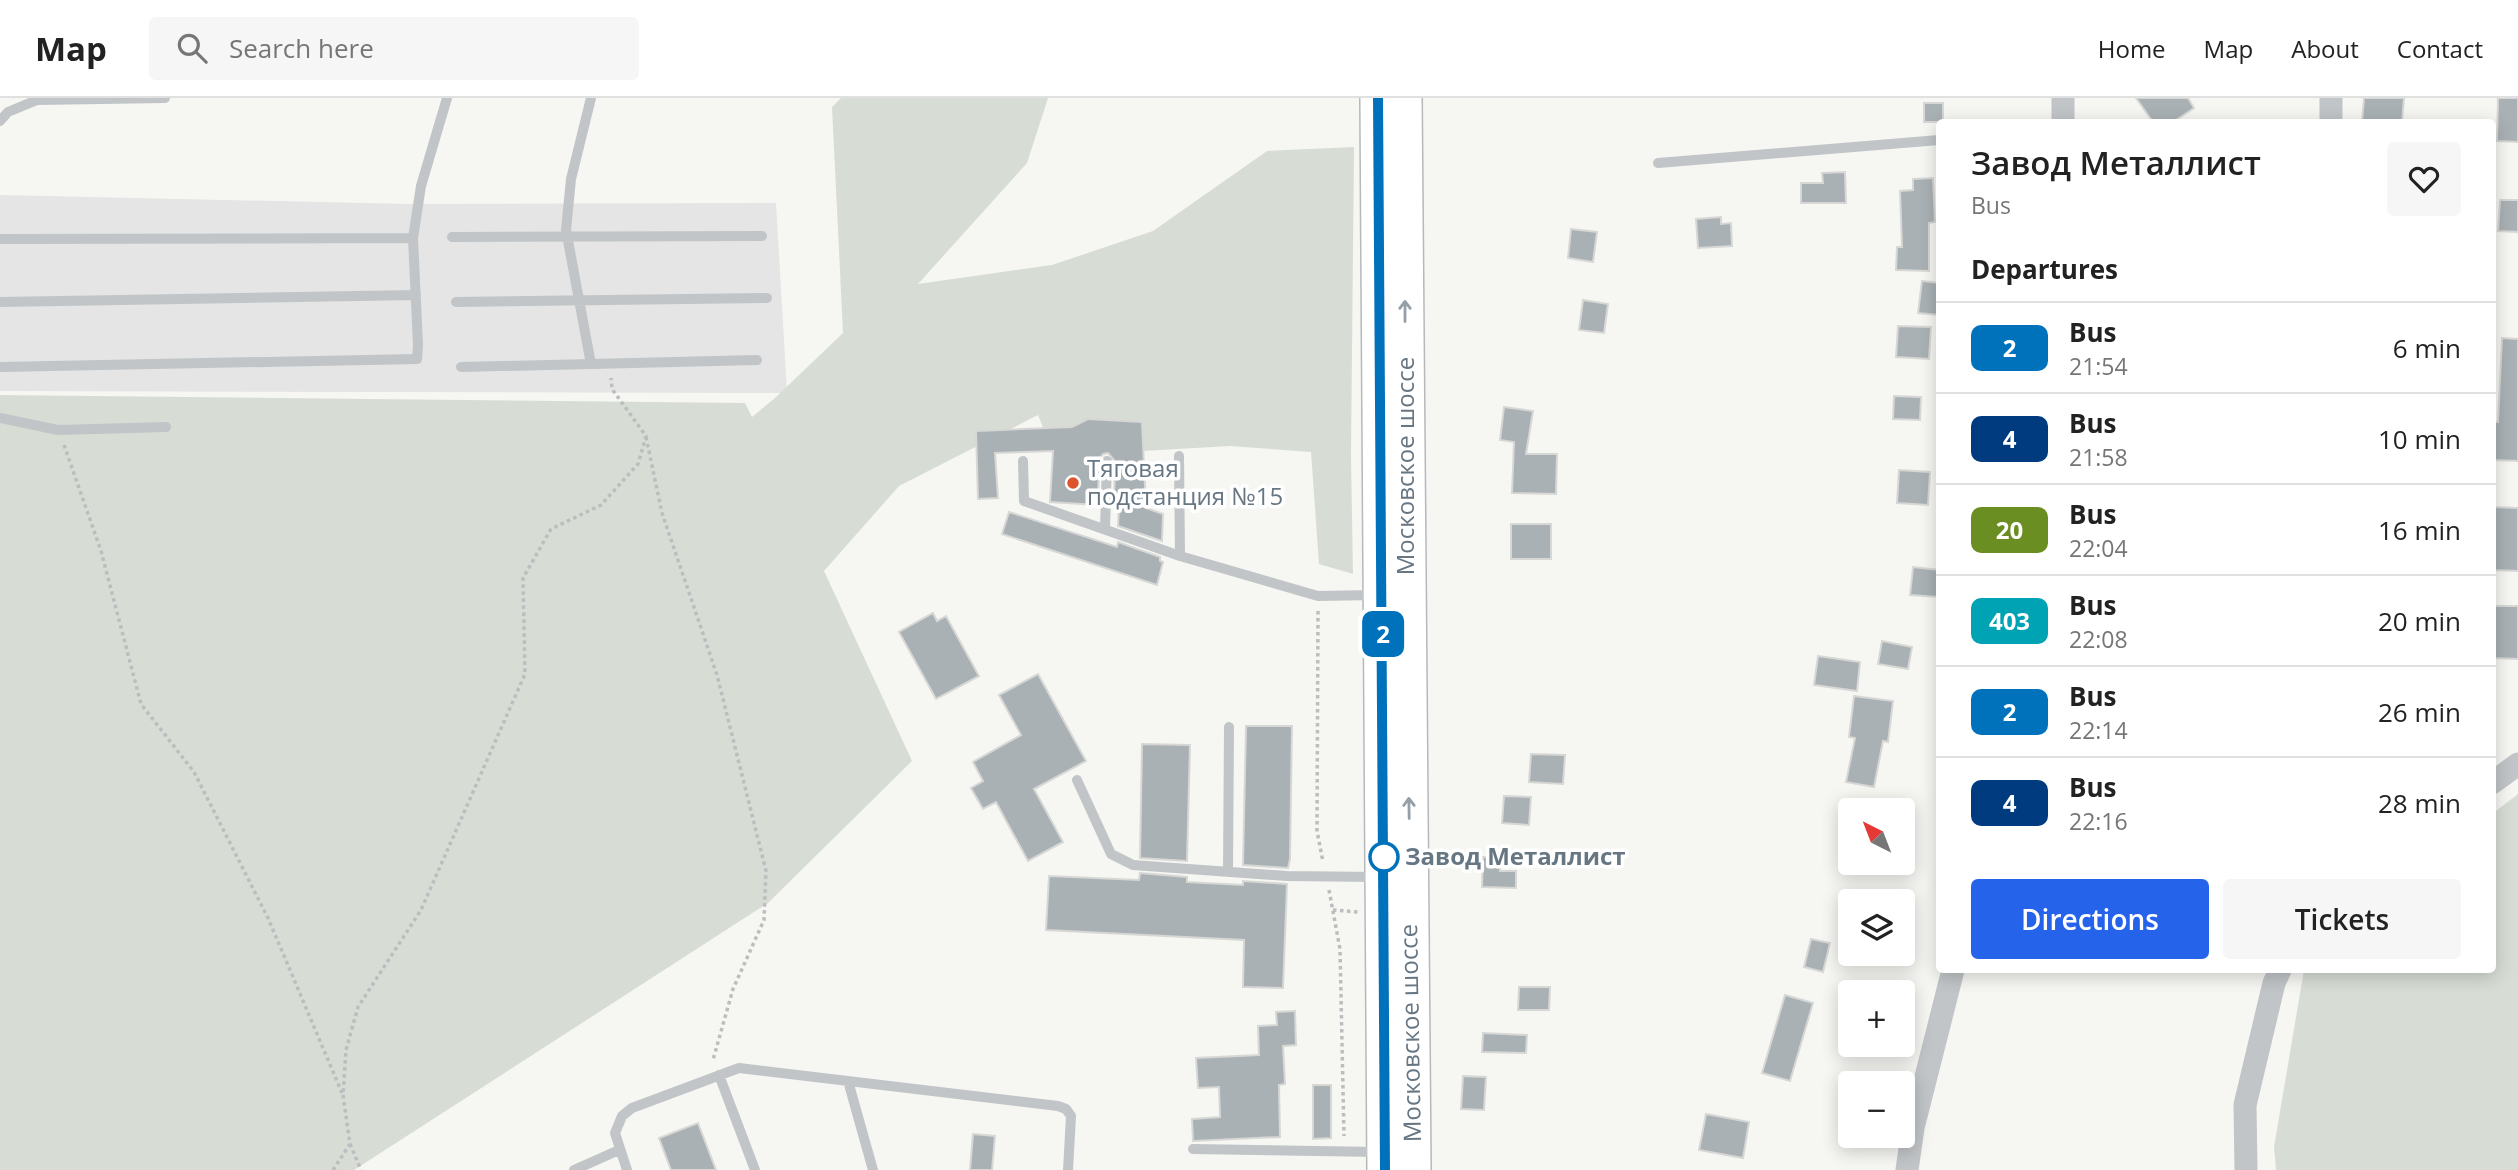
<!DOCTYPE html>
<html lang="en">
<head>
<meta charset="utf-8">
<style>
  body { margin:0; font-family:"Open Sans",sans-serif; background:#f6f6f6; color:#222; height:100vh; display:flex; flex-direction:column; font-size:26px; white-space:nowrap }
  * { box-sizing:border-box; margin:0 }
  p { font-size:23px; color:#767676 }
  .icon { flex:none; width:38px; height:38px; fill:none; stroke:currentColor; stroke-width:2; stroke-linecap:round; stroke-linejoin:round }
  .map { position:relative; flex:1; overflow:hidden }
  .side { position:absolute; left:1936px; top:21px; width:560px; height:854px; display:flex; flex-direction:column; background:#fff; border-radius:7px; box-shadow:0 4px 18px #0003 }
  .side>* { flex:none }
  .badge { padding:0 14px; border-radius:10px; font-size:24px; line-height:46px }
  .needle { width:46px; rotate:318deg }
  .fabs { position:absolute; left:1838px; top:700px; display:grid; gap:14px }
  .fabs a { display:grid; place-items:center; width:77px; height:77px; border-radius:7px; background:#fff; box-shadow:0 4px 18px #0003; font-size:35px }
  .map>.badge { position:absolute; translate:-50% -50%; box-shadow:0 0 0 4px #fff }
  h2 { padding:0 35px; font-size:26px; line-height:63px }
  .round { display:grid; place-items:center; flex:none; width:74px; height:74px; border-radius:7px; background:#f6f6f6 }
  .head { display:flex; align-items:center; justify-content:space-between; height:119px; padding:0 35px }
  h1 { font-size:33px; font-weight:600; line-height:52px }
  .cta { display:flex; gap:14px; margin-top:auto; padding:14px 35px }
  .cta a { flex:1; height:80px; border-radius:7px; background:#2563eb; color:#fff; font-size:28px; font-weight:600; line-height:80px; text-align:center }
  .cta a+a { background:#f6f6f6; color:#222 }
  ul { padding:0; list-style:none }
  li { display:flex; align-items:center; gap:21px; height:91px; padding:0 35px; border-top:2px solid #e0e0e0 }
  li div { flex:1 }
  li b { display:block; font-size:26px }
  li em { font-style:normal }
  li .badge { min-width:77px; font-weight:700; text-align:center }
  header { display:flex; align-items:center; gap:42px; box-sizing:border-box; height:98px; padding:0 35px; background:#fff; border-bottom:2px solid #e0e0e0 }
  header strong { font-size:33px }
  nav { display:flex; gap:38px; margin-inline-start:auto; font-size:24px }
  .search { width:490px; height:63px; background:#f6f6f6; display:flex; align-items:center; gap:18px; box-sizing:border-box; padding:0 24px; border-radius:7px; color:#767676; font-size:26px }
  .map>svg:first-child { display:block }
  .built { fill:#e4e5e4 }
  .green { fill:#d7ddd4 }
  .building { fill:#a9b1b5; stroke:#d7d7d5; stroke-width:2 }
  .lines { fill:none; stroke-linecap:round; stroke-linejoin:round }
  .primary-casing { stroke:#b4b9bc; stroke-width:38 }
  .path { stroke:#bbbdbf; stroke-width:3.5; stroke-dasharray:3.5 3.5; stroke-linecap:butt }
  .service { stroke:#c1c5c8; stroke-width:10 }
  .minor { stroke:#c1c5c8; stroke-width:23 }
  .primary { stroke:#fff; stroke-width:35 }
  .oneway { stroke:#949fa8 }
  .line-casing { stroke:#fff; stroke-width:16 }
  .line { stroke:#0072bc; stroke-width:10 }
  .poi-dot { fill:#dd542c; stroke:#fff; stroke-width:2.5 }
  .stop-dot { fill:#fff; stroke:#0072bc; stroke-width:3.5 }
  .labels { text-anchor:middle; stroke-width:7; stroke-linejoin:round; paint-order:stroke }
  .street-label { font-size:24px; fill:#667683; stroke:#fff }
  .poi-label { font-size:24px; fill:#667683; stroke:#fff; text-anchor:start }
  .stop-label { font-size:24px; font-weight:bold; fill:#667683; stroke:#fff; text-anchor:start }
</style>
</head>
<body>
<header>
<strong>Map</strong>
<div class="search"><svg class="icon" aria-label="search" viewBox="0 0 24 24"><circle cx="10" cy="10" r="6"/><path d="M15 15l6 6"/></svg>Search here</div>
<nav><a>Home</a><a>Map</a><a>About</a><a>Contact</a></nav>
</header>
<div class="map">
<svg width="2518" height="1072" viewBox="0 0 2518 1072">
  <rect width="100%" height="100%" fill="#f6f6f3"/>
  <path class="built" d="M0,97L407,106L776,105L787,295L0,293Z"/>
  <path class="green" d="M841,0H1048L1027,65L918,186L1052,167L1153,133L1267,53L1354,49L1351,357L1353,476L1319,466L1311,354L1230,348L1055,358L1038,317L899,388L824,473L912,663L768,805L354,1072H0V297L745,305L752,319L775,300L843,235L832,9Z
    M2518,696V1072H2276L2274,1049L2304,872H2492V716Z"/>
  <path class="building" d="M2136,0H2188L2194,10L2173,24H2153Z
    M2364,0H2404L2402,24H2362Z
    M2498,0H2518V44L2497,43Z
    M1924,5H1943V24H1924Z
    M1845,74L1846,105H1801V85H1823L1822,75Z
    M1933,80L1935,124L1929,125V173L1896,172L1897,149H1902L1900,93L1913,92V81Z
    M2500,102H2518V134L2498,133Z
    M1721,119V126L1731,125L1732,148L1698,150L1696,121Z
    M1571,131L1597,134L1593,164L1568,160Z
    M1922,183L1939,185V217L1918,215Z
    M1583,202L1608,206L1604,235L1579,232Z
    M1898,228L1931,229L1929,261L1896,259Z
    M2502,240L2518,241V363L2492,362V324H2498Z
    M1894,298L1921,299L1920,322L1893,321Z
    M1504,309L1533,313L1526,356H1557L1556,396L1512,395L1514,344L1500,342Z
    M1088,321L1142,324L1146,410L1163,416L1162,443L1118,428L1119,408L1114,407L1115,363L1108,355L1103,356L1099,362L1098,407L1050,404L1053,353L995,355L998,400L978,401L976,333L1072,329Z
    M1899,372L1930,374L1928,407L1897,405Z
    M2492,409L2518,410V473L2492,472Z
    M1009,414L1117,449L1118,444L1160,459V463L1163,464L1157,487L1002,436Z
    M1511,426H1551V461H1511Z
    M1913,469L1939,472V499L1910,497Z
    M2492,508H2518V561L2492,560Z
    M933,515L937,523L946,518L979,578L936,601L899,534Z
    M1882,543L1912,549L1908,571L1878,566Z
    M1818,558L1860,564L1857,593L1814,587Z
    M1038,576L1086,663L1034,691L1063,744L1028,763L996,704L983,711L971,690L983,683L973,664L1021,637L999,597Z
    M1854,598L1893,603L1888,644L1883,643L1874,689L1846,684L1855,640L1849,639Z
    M1246,628H1292L1290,761L1288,770L1243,767Z
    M1142,646L1190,647L1187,763L1140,760Z
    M1531,656L1565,657L1563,686L1529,684Z
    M1504,698L1531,699L1529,727L1502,725Z
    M1483,759H1500V773H1516V790L1482,789Z
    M1140,775L1187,779V784L1243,787V783L1287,786L1283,890L1243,889L1244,842L1046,832L1049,778L1139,782Z
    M1811,841L1830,845L1823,874L1804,869Z
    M1519,889H1550L1549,912H1518Z
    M1785,897L1813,905L1790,983L1762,975Z
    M1295,913L1296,947L1283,948L1285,986L1279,987L1280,1039L1193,1043L1192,1021L1220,1019L1219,989L1198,990L1196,960L1259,957L1258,928L1277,927L1276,914Z
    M1483,935L1527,937L1526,955L1482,954Z
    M1463,978L1486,979L1484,1012L1461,1011Z
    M1313,987H1331V1040L1313,1041Z
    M1706,1016L1749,1024L1743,1060L1699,1052Z
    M698,1025L716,1072H671L659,1040Z
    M973,1036L995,1038L992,1072H970Z"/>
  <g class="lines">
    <defs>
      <path id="primary" d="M1378,0L1385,1072
        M1404,0L1413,1072"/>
    </defs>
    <use href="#primary" class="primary-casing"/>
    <path class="path" d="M646,339L662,415L717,577L766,773L764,822L733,891L713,962
      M64,347L101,453L141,606L194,674L268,820L342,995
      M1318,513L1317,733L1323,764
      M1329,792L1340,851L1344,1038
      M1333,812L1358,814
      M350,1046L361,1072
      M333,1072L350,1046L343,997L346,952L358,909L421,812L525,576L523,480L551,431L601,407L638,366L646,338L612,291L611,280"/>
    <path class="service" d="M0,23L8,14L37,2L165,0
      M1658,65L1939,42
      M452,139L762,138
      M0,141L413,140
      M0,204L416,197
      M456,204L767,200
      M591,266L757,262
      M0,269L417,261L418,247L413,140L421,88L447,0
      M461,269L591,266L566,132L571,81L591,0
      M0,320L58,332L166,329
      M1179,358L1180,458
      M1023,363L1024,403L1180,458L1318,498L1376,497
      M1105,431L1107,363
      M1077,682L1111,756L1133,767L1287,778L1378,779
      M1228,774L1229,629
      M719,977L755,1072
      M848,983L873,1072
      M1193,1051L1379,1054
      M574,1072L619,1052
      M627,1072L615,1035L622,1018L632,1010L739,970L1058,1008L1066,1011L1071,1018L1068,1072"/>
    <path class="minor" d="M2331,0V24
      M2063,24V0
      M2492,685L2518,666
      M1907,1072L1913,1030L1953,872
      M2246,1072L2245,1007L2274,885L2280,872"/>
    <use href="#primary" class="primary"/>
  </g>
  <defs><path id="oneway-shaft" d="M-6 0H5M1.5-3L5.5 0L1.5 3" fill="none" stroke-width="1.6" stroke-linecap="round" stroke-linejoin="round" transform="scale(1.75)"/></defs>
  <g class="oneway">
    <use href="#oneway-shaft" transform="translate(1405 213) rotate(-90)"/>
    <use href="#oneway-shaft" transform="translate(1409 710) rotate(-91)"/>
  </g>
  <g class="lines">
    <defs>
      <path id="line" d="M1378,0L1385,1072"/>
    </defs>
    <use href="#line" class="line-casing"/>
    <use href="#line" class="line"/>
  </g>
  <circle class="poi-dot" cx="1073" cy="385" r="7"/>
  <circle class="stop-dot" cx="1384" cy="759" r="14"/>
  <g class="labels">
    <g class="street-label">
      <text transform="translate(1406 368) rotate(-90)" y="8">Московское шоссе</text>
      <text transform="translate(1411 935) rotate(-91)" y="8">Московское шоссе</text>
    </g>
    <g class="poi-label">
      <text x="1087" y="379">Тяговая<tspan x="1087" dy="28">подстанция №15</tspan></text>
    </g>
    <g class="stop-label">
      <text x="1405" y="767">Завод Металлист</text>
    </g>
  </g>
</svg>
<div class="fabs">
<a><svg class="needle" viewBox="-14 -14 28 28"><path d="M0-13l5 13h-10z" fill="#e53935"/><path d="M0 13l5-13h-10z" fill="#767676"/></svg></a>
<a><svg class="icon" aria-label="layers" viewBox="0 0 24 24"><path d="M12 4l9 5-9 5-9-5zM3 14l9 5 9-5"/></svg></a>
<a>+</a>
<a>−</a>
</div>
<b class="badge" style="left:1383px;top:536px;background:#0072bc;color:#fff">2</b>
<section class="side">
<div class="head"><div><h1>Завод Металлист</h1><p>Bus</p></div><a class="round"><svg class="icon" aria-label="heart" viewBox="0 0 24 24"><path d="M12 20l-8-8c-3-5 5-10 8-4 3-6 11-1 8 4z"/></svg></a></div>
<h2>Departures</h2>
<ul>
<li><span class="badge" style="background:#0072bc;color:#fff">2</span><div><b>Bus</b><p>21:54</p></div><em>6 min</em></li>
<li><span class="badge" style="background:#003b80;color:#fff">4</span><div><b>Bus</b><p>21:58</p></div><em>10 min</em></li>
<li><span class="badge" style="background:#6b8e23;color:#fff">20</span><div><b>Bus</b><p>22:04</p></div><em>16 min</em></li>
<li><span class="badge" style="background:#00a3b4;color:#fff">403</span><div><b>Bus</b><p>22:08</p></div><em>20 min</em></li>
<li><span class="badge" style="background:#0072bc;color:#fff">2</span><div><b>Bus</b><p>22:14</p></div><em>26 min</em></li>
<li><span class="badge" style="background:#003b80;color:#fff">4</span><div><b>Bus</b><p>22:16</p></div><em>28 min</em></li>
</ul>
<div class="cta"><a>Directions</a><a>Tickets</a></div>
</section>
</div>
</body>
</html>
